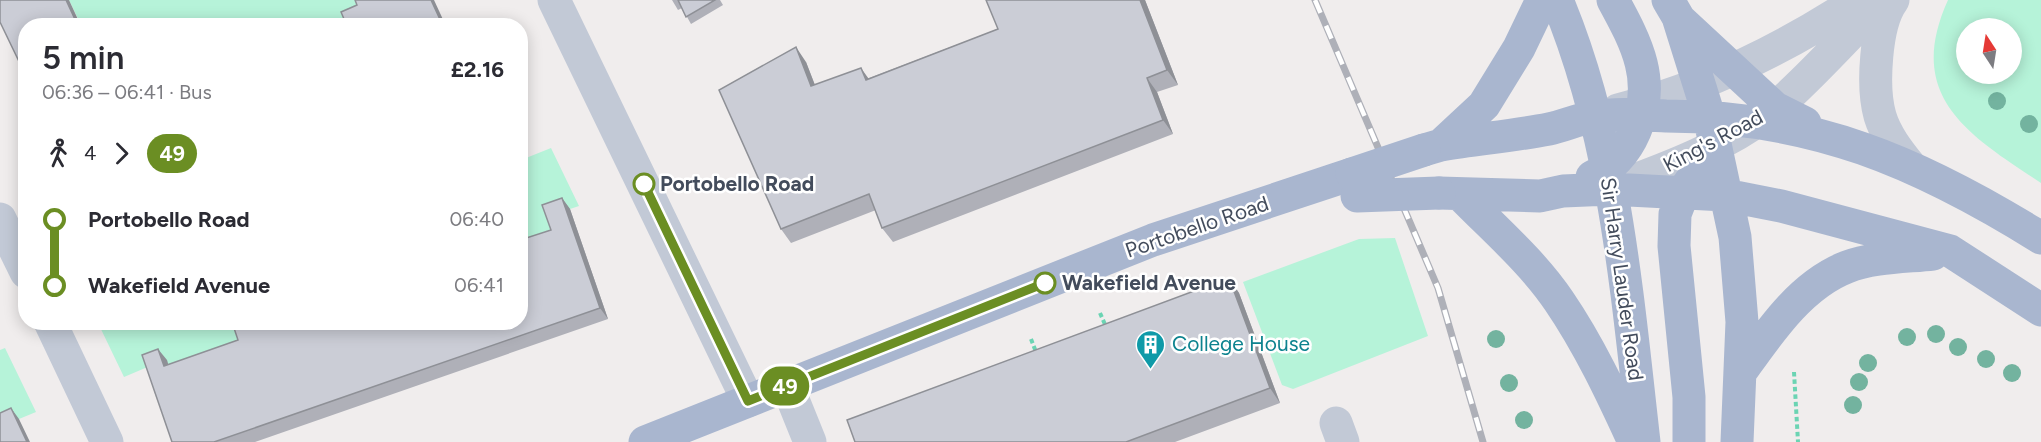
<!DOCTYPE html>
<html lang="en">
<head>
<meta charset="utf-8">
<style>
  body { margin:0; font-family:Figtree,sans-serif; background:#f2f2f3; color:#2b2b33; height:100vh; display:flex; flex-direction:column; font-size:22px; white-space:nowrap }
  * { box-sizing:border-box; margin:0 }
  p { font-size:20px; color:#7c7c81 }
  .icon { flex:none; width:33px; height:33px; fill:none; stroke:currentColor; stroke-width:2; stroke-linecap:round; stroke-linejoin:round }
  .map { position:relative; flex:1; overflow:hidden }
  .side { position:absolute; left:18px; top:18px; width:510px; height:312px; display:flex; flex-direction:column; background:#fff; border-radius:24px; box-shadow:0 3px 15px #0003 }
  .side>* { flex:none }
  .badge { padding:0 12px; border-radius:20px; font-size:21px; line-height:39px }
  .needle { width:39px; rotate:348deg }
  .tools { position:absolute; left:1956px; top:18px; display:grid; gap:12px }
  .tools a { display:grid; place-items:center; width:66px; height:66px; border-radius:50%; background:#fff; box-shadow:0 3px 15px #0003; font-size:30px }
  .map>.badge { position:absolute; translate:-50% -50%; box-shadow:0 0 0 3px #fff }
  .legs { display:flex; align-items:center; gap:9px; height:66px; padding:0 24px; font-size:20px }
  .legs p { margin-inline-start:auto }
  .head { display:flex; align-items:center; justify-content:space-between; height:102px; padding:0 24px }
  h1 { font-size:33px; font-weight:600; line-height:45px }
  ul { padding:0 24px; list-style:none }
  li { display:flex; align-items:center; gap:21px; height:66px; font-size:22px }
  li i { display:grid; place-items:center; width:9px; height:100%; margin:0 8px; background:currentColor }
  li i::after { content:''; width:15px; height:15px; margin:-8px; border:4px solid; border-radius:50%; background:#fff }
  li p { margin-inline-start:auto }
  li:first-child i { background:linear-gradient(#0000 50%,currentColor 0) }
  li:last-child i { background:linear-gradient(currentColor 50%,#0000 0) }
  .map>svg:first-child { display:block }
  .green { fill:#b6f3d9; fill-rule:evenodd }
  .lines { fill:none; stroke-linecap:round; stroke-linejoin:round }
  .path { stroke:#6bd4b3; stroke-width:4; stroke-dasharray:4.5 3; stroke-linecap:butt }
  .minor { stroke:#c2c9d6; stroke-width:33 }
  .major { stroke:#a9b6cf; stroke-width:33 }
  .rail-casing { stroke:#aeb0b8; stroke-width:7 }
  .rail { stroke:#fff; stroke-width:4.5; stroke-dasharray:14; stroke-linecap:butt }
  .major-bridge { stroke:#a9b6cf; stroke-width:33 }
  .tree { fill:#73b39f }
  .wall { fill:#afb0b8 }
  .shaded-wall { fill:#8e9096 }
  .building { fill:#cbcdd6; stroke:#8e9096; stroke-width:1.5 }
  .line-1-casing { stroke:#fff; stroke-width:14 }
  .line-1 { stroke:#6b8e23; stroke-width:9 }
  .stop-1-dot { fill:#fff; stroke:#6b8e23; stroke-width:3 }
  .labels { text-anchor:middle; stroke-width:5; stroke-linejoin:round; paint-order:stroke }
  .street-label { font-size:21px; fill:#434c5c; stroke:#fff }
  .stop-label { font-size:21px; font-weight:bold; fill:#434c5c; stroke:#fff; text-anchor:start }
  .culture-label { font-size:21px; fill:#0d838f; stroke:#fff; text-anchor:start }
</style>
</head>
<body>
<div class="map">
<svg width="2041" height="442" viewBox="0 0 2041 442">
  <rect width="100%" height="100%" fill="#f0eded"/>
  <path class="green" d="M69,0H358L366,17L350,26L81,25Z
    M1948,0H2041V183C1969,135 1904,97 1948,0ZM1966,28H2012V74H1966Z
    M551,148L579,206L570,209L559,241L521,255V160Z
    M1395,238L1428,336L1293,389L1282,385L1243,282L1359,239Z
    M98,323H329L172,378L150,366L124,377Z
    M5,348L36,412L19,419L0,442V350Z"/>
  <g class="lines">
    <path class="path" d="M1100,313L1107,329
      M1031,339L1036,352
      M1794,372L1798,442"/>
    <path class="minor" d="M554,0L748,401
      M1893,0C1875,24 1872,88 1880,116C1886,136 1899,152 1911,167
      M1618,110C1704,88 1784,49 1858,0
      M1610,189C1666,169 1728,146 1775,108C1813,75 1847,36 1883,0
      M0,219L26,272
      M50,322L107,442
      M787,385L810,442
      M1336,423L1343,442"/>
    <path class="major" d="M1557,0C1615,138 1627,294 1644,442
      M1668,0L1678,17L1709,116L1735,237L1742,322L1737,442
      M1679,19L1775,108L1805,123
      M1441,145L1484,105L1519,48L1542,0
      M1424,150L1441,145C1476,139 1513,136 1549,129C1564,126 1578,119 1593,117C1616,113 1642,115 1666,116C1812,116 1919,162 2041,238
      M1592,177C1613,167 1626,152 1635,131C1657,82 1637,44 1613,0
      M1439,193L1540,196L1563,191L1610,189L1725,195L1781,206L1950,251L2041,310
      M1460,194C1493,228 1532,261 1559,301C1589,345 1612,394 1634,442
      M1740,373C1768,334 1800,285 1847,267C1872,257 1906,257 1933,254
      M645,442L1153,240L1352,174
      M1689,442V397L1674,246L1675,214L1684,191L1696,173"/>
    <defs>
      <path id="rail" d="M1315,0L1438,288L1483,442"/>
    </defs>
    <use href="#rail" class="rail-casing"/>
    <use href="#rail" class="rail"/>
    <path class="major-bridge" d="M1352,174L1424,150
      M1357,196L1439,193"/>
  </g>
  <g class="tree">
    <circle cx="1997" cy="101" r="9"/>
    <circle cx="2029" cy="124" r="9"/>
    <circle cx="1936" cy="334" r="9"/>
    <circle cx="1907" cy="337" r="9"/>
    <circle cx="1496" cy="339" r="9"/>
    <circle cx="1958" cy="347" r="9"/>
    <circle cx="1986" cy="359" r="9"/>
    <circle cx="1868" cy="363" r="9"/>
    <circle cx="2012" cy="373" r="9"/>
    <circle cx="1859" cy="382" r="9"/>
    <circle cx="1509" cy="383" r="9"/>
    <circle cx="1853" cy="405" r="9"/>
    <circle cx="1524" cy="420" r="9"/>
  </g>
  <path class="wall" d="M672,0H720L723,5L691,24L682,8L678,10Z
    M1145,0L1178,85L1157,92L1173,134L893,242L882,228L876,210L791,243L781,229L806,62L815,85L869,78L998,29Z
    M562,198L570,209L608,319L255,442H172L167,360L168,365L551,230Z
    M1229,278L1239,293L1280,403L1175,442H855Z"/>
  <path class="shaded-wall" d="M66,0H69L81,26H78Z
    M431,0H434L446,26H443Z
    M1140,0H1145L1178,85L1167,70Z
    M796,47L806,62L821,101L811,86Z
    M861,68L871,82L866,80Z
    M1147,78L1157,92L1173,134L1163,120Z
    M562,198L570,209L608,319L600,308Z
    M1229,278L1239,293L1280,403L1270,388Z
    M268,322H271L272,323L278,340L270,328Z
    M158,349L167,360L172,378L164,366Z
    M11,408L19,419L30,442H27Z"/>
  <path class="building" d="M0,0H66L78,26H26V76L0,22Z
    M355,0H431L443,26H347L341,12L357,5Z
    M678,0H715L686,17Z
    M986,0H1140L1167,70L1147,78L1163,120L882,228L869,194L781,229L719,90L796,47L811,86L861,68L866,80L998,29Z
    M562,198L600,308L214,442H172L142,355L158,349L164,366L238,340L232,322H268L270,328L287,322H520V240L551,230L542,205Z
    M1229,278L1270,388L1126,442H855L847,420Z
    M11,408L27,442H0V413Z"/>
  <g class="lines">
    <defs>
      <path id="line-1" d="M644,184L748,401L1045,283"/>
    </defs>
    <use href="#line-1" class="line-1-casing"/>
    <use href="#line-1" class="line-1"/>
  </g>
  <defs>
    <symbol id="building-pin" viewBox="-11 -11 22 30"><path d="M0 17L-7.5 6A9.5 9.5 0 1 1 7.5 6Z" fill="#0f9aa8" stroke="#fff"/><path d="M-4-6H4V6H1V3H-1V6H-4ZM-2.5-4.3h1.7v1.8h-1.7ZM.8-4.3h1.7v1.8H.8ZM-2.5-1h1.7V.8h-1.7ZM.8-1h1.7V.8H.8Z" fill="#fff"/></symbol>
  </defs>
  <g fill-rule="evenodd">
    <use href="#building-pin" x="1134" y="328" width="33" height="45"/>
  </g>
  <g class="stop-1-dot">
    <circle cx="644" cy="184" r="10"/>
    <circle cx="1045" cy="283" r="10"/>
  </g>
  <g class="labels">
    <g class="street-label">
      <text transform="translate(1713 141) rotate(-28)" y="7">King's Road</text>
      <text transform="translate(1197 227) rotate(-19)" y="7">Portobello Road</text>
      <text transform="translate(1622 279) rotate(82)" y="7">Sir Harry Lauder Road</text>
    </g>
    <g class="stop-label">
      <text x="660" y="191">Portobello Road</text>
      <text x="1062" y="290">Wakefield Avenue</text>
    </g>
    <g class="culture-label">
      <text x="1172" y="351">College House</text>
    </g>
  </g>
</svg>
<div class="tools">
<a><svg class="needle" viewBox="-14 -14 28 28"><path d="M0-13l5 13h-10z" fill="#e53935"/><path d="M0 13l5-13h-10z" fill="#7c7c81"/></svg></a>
</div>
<b class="badge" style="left:785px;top:386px;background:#6b8e23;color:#fff">49</b>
<section class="side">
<div class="head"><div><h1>5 min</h1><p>06:36 – 06:41 · Bus</p></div><b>£2.16</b></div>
<div class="legs"><svg class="icon" aria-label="walk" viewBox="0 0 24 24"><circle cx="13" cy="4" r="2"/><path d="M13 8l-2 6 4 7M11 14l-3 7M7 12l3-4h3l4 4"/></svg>4<svg class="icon" aria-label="forward" viewBox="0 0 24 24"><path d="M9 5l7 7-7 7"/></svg><b class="badge" style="background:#6b8e23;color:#fff">49</b></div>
<ul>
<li><i style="color:#6b8e23"></i><b>Portobello Road</b><p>06:40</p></li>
<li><i style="color:#6b8e23"></i><b>Wakefield Avenue</b><p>06:41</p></li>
</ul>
</section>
</div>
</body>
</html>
